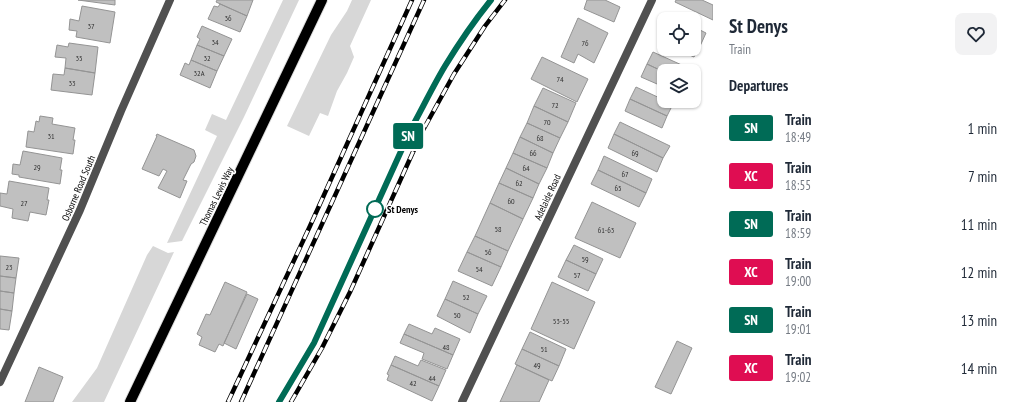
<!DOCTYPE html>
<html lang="en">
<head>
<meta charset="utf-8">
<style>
  body { margin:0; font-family:"PT Sans Narrow",sans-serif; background:#f2f2f3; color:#1f2937; height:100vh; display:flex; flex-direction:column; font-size:15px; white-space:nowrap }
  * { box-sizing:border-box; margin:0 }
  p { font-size:13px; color:#747a83 }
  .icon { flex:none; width:22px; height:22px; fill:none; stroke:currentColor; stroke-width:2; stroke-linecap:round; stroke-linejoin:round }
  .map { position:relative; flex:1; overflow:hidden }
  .side { display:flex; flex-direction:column; background:#fff; width:300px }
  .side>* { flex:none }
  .badge { padding:0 8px; border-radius:3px; font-size:14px; line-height:26px }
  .tools { position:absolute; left:657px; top:12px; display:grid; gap:8px }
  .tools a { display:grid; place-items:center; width:44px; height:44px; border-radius:8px; background:#fff; box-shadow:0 1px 3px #0004; font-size:20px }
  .map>.badge { position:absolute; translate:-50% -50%; box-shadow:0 0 0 2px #fff }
  h2 { padding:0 16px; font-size:15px; line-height:36px }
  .round { display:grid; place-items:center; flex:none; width:42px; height:42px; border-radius:8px; background:#f2f2f3 }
  .head { display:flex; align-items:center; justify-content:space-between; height:68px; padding:0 16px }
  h1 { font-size:19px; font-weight:700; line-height:30px }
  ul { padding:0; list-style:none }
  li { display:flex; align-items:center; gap:12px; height:48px; padding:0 16px }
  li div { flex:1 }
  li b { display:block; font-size:15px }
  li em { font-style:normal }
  li .badge { min-width:44px; font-weight:700; text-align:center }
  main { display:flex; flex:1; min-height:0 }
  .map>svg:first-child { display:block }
  .green { fill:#d7d7d7 }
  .building { fill:#c0c0c0; stroke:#949494 }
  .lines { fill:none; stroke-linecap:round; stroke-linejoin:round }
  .primary-casing { stroke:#dbdbdb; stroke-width:12 }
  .street { stroke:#505050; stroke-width:8 }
  .primary { stroke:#000; stroke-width:10 }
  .rail-casing { stroke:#000; stroke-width:4.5 }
  .rail { stroke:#fff; stroke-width:3; stroke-dasharray:9; stroke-linecap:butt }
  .line-casing { stroke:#fff; stroke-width:9 }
  .line { stroke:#006b56; stroke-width:6 }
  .stop-dot { fill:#fff; stroke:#006b56; stroke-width:2 }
  .labels { text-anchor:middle; stroke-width:3.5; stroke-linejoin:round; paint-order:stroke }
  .number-label { font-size:8px; fill:#303030 }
  .street-label { font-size:10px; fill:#000; stroke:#fff }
  .stop-label { font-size:10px; font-weight:bold; fill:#000; stroke:#fff; text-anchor:start }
</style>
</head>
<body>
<main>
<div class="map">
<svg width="713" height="402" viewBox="0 0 713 402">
  <rect width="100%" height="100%" fill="#fff"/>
  <path class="green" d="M283,0H299L244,117L182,241L167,243L217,136L205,130L212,114L226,120Z
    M352,0H371L350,46L354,57L347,73L337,91L328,116L320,113L309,136L287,126L331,35L347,11Z
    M153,246L168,253L174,252L104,402H72L97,368L147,255Z"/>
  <path class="building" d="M78,0H115V5Z
    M217,0H253L247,16L216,2Z
    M587,0H605L620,7L614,22L584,9Z
    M676,0H702L713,5V20L675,2Z
    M220,4L247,16L240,32L208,19L214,6L218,7Z
    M82,6L115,12L110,43L76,37L77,31L69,30L70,19L79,21Z
    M578,18L608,33L594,63L578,54L574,63L561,57Z
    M202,26L232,39L224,56L197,45L200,39L197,37Z
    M664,27V43L658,40Z
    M694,27L706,33L701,44L694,41Z
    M694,41L701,44L694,57L676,49H694Z
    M69,43L98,47L95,73L65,68L66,58L55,57L57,45L68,47Z
    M197,45L224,56L217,71L191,60Z
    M653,52L695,71L694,73V71H664V72L647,64Z
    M542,57L588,79L577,102L531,79Z
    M191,60L217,71L210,88L180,75L185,63L189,65Z
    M647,64L664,72V87L641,77Z
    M65,68L95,73L92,95L51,90L53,74L64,75Z
    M636,87L664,100V101H667L673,104L667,116L630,99Z
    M543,88L576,103L568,122L534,106Z
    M630,99L667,116L662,128L625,111Z
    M534,106L568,122L560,138L527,123Z
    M40,116L53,118L52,124L75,128L73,140H75L73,154L26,147L28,131L34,132L36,121L39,122Z
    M620,122L670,146L663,158L614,134Z
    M527,123L560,138L553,153L520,137Z
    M157,134L194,150L196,156L194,162L191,164L183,180L187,181L180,198L158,188L167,171L163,169L159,176L142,169L157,136H156Z
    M614,134L663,158L657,172L608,148Z
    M520,137L553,153L547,168L513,153Z
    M23,151L62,158L60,170H62L60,184L19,177V175L12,174L13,164L20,165Z
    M513,153L547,168L539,184L506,168Z
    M604,156L652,179L646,193L598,170Z
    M506,168L539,184L533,198L499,183Z
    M598,170L646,193L639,207L591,184Z
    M9,181L49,188L47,200H49L46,215L30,212L28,221L12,218L13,209L0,206V193L7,194Z
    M499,183L533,198L523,219L490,203Z
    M592,202L636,223L620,258L575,238Z
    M490,203L523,219L508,251L475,236Z
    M475,236L508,251L501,267L467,252Z
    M574,245L603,259L596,274L566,260Z
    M467,252L501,267L492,286L458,271Z
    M0,256L19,258L16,278L0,276Z
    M566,260L596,274L588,291L558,277Z
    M0,276L16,278L14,293L0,291Z
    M453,281L487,296L478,314L445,299Z
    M225,282L247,292L223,346L219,344L215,352L199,345L202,337L197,334L206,314L210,315Z
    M552,282L595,302L574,349L531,329Z
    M0,291L14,293L12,311L0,309Z
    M247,294L258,299L236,349L224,343Z
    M445,299L478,314L470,333L437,316Z
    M0,309L12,311L9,330L0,329Z
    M409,324L432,334L435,328L460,339L453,355L404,334Z
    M530,332L566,349L559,366L522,349Z
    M404,334L453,355L447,369L422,359L424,353L400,343Z
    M677,341L692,348L671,394L655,387Z
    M522,349L559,366L552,381L515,364Z
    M395,356L418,366L421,360L446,370L439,386L391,365Z
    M391,365L439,386L432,401L387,380L389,375L387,374Z
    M517,365L549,380L539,402H500Z
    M39,367L63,377L53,402H25Z"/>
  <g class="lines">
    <defs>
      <path id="primary" d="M130,402L322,0"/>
    </defs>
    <use href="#primary" class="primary-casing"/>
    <path class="street" d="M0,382L80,210L121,111L170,0
      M462,402L652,0"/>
    <use href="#primary" class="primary"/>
    <defs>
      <path id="rail" d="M228,402L310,226L412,0
        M241,402L424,0
        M279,402L314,343L412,127L444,67L476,19L491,0
        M291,402L322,348L350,292L422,132L454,74L485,26L505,0"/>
    </defs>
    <use href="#rail" class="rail-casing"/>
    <use href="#rail" class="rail"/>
  </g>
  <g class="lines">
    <defs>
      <path id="line" d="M279,402L314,343L412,127C423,107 433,86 445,66C459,43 474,21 491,0"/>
    </defs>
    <use href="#line" class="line-casing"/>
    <use href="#line" class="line"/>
  </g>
  <circle class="stop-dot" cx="375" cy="209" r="8"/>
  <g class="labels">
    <g class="number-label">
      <text x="228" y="21">36</text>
      <text x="91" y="29">37</text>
      <text x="215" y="45">34</text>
      <text x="585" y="46">76</text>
      <text x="79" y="61">35</text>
      <text x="207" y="61">32</text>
      <text x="199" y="76">32A</text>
      <text x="560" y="82">74</text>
      <text x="72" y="86">33</text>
      <text x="555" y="108">72</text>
      <text x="547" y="125">70</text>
      <text x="51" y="139">31</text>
      <text x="540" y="141">68</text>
      <text x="533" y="156">66</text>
      <text x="635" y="156">69</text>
      <text x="37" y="170">29</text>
      <text x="526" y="171">64</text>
      <text x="625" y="177">67</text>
      <text x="519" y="186">62</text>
      <text x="618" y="191">65</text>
      <text x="511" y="204">60</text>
      <text x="24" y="206">27</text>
      <text x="498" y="232">58</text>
      <text x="606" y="233">61-63</text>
      <text x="488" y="255">56</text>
      <text x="585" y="262">59</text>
      <text x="9" y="270">23</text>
      <text x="479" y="272">54</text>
      <text x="577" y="278">57</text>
      <text x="466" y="300">52</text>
      <text x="457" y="318">50</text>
      <text x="561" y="324">53-55</text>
      <text x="446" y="350">48</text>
      <text x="544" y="352">51</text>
      <text x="537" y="368">49</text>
      <text x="432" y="381">44</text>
      <text x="413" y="386">42</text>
    </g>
    <g class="street-label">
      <text transform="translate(78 188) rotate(-67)" y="4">Osborne Road South</text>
      <text transform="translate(216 196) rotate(-64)" y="4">Thomas Lewis Way</text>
      <text transform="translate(547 197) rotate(-65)" y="4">Adelaide Road</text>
    </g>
    <g class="stop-label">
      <text x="387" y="213">St Denys</text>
    </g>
  </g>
</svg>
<div class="tools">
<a><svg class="icon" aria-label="locate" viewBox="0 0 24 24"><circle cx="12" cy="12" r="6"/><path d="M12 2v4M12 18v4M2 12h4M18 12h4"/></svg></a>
<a><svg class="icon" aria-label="layers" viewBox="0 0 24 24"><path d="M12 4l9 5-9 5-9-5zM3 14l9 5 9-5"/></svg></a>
</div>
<b class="badge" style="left:408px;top:136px;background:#006b56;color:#fff">SN</b>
</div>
<section class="side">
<div class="head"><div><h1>St Denys</h1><p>Train</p></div><a class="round"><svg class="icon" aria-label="heart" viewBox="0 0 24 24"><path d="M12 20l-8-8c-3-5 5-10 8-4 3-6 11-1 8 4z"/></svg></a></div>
<h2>Departures</h2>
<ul>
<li><span class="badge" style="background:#006b56;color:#fff">SN</span><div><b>Train</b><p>18:49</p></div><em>1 min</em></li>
<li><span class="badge" style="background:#df0d52;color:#fff">XC</span><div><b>Train</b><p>18:55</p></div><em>7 min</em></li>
<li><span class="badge" style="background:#006b56;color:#fff">SN</span><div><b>Train</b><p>18:59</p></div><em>11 min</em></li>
<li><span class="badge" style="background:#df0d52;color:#fff">XC</span><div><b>Train</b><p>19:00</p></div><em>12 min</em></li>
<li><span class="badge" style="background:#006b56;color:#fff">SN</span><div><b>Train</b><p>19:01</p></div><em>13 min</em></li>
<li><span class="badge" style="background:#df0d52;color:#fff">XC</span><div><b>Train</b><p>19:02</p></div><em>14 min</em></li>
</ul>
</section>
</main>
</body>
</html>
